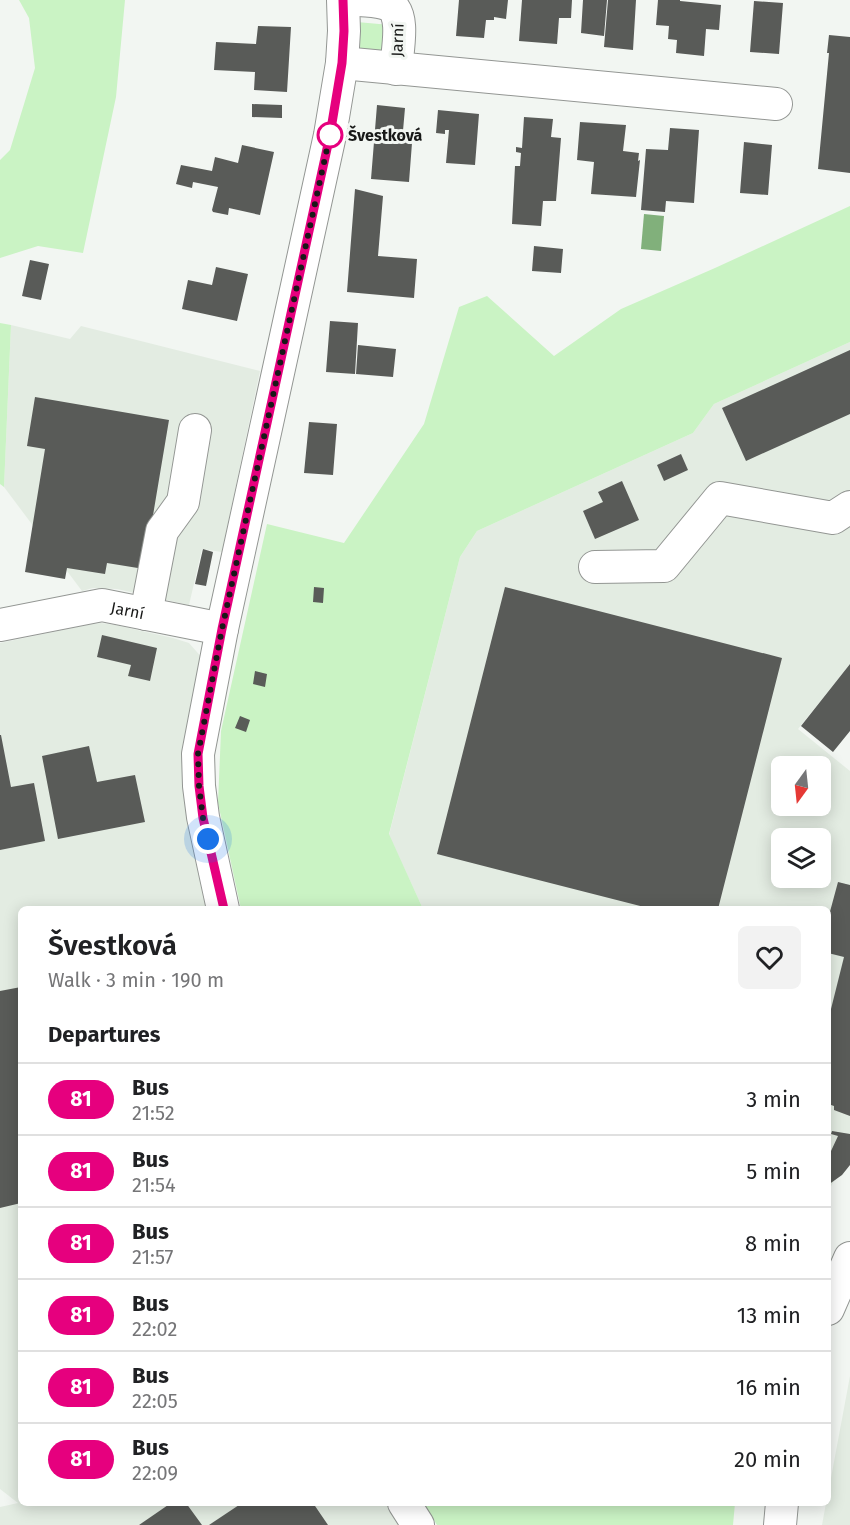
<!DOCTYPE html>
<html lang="en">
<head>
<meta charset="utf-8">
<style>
  body { margin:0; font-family:"Fira Sans",sans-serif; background:#f2f2f2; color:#202124; height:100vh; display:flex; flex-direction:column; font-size:22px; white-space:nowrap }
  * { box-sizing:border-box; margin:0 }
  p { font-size:20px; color:#757577 }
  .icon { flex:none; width:33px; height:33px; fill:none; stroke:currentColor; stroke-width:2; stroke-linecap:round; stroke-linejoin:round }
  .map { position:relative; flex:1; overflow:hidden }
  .details { position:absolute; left:18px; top:906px; width:813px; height:600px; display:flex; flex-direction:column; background:#fff; border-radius:9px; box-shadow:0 3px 15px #0003 }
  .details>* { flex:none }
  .badge { padding:0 12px; border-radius:20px; font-size:21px; line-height:39px }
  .needle { width:39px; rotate:195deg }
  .fabs { position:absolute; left:771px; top:756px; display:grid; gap:12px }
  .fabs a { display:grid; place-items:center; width:60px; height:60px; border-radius:9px; background:#fff; box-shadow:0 3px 15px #0003; font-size:30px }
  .you { position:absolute; width:30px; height:30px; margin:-15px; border:4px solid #fff; border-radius:50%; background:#1a73e8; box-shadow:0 0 0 9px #1a73e833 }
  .map>.badge { position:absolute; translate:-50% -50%; box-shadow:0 0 0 3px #fff }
  h2 { padding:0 30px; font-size:22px; line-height:54px }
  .round { display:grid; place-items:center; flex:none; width:63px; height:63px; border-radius:9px; background:#f2f2f2 }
  .headline { display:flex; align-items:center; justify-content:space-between; height:102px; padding:0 30px }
  h1 { font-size:28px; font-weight:600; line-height:45px }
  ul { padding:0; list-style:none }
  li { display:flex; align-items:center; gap:18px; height:72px; padding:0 30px; border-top:2px solid #e0e0e0 }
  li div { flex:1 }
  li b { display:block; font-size:22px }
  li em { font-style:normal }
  li .badge { min-width:66px; font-weight:700; text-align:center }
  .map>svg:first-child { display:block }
  .built { fill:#e3ece2; fill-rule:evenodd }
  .green { fill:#caf3c4 }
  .water { fill:#81b07b }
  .building { fill:#595b58 }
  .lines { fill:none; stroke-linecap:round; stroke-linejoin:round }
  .minor-casing { stroke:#939693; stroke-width:34 }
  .minor { stroke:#fff; stroke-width:32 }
  .line-casing { stroke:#fff; stroke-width:14 }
  .line { stroke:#e6007e; stroke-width:9 }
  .walk { stroke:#181918; stroke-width:6; stroke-dasharray:0 10.8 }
  .stop-dot { fill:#fff; stroke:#e6007e; stroke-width:3 }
  .labels { text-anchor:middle; stroke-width:6; stroke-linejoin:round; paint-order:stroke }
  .street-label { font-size:16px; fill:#181918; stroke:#f2f6f2 }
  .stop-label { font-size:16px; font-weight:bold; fill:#181918; stroke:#f2f6f2; text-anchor:start }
</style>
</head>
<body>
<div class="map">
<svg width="850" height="1525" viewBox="0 0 850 1525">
  <rect width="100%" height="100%" fill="#f2f6f2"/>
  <path class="built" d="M11,325L70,339L81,326L260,371L222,552L202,549L189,605L117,589L93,588L82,591L4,487Z
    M850,342V664L798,729L850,771V1152L828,1192V909H423L389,835L460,557L477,531L693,433L714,404ZM782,766H820V806H782ZM782,838H820V878H782Z
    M101,623L115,625L173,638L189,643L204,660L182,765L211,909H21V1503H392L405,1525H0V1507L18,1503L0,1489V643L87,625Z
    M850,1376V1525H822L826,1503H828V1494Z"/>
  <path class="green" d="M19,0H125L116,97L83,253L38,246L0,258V160L10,150L35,68L29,18Z
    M357,22L390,25L386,52H359Z
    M850,206V342L714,404L693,433L477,531L460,557L389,834L423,909H241L218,803L221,731L267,524L344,543L424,424L459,307L487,296L554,356L621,309L715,268Z
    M0,323L11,325L4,487L0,484Z
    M423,1503H735L733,1525H437Z"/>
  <path class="water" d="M644,214L664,216L661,251L641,249Z"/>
  <path class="building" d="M459,0H508L506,19L494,17V20H486L484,38L456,36Z
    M522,0H572L571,18H559L557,44L519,41Z
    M583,0H607L604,36L581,33Z
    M608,0H636L633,50L604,47Z
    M658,0H680V1L721,5L719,30L706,29L704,56L676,53L677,40L668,39L669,26L656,25Z
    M754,1L783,3L779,54L750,52Z
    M258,26L291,27L287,92L254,90L255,72L214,70L216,42L256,44Z
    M829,35L850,37V173L818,169L829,53H827Z
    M252,104L282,105V118L252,117Z
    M377,105L405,108L402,142L412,143L409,182L371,179Z
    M438,110L479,114L475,165L446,163L449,130H445V134L436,133Z
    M524,117L553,119L551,137L561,138L556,201H543L541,226L512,224L515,166H520L521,153L516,152V147L522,148Z
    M580,122L626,125L623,151L639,153L638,161L640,160L636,197L591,194L594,162L577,160Z
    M670,128L699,130L694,203L666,201L665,212L641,210L646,149L668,150Z
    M744,142L772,145L768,195L740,193Z
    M242,145L274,152L260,215L229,208L228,215L213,212L212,210L218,187L193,182L192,188L176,184L181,165L212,171L215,157L238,163Z
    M355,189L383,196L378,256L417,259L414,298L347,292Z
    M534,246L563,249L561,273L532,271Z
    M30,260L49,264L41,300L22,296Z
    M216,267L248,274L237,321L182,309L188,280L212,285Z
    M330,321L358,323L355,374L326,372Z
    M358,345L396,349L393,377L356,374Z
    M850,350V414L746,461L722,408Z
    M35,397L169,420L144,569L107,563L105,574L67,568L65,579L25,572L45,449L27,446Z
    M309,422L337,424L333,475L304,473Z
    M681,454L688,470L664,481L657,465Z
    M622,481L639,520L595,539L583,511L603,502L598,492Z
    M203,549L213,552L206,586L195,584Z
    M314,587L324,588L323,603L313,602Z
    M505,587L782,658L718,909H652L437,854Z
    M102,635L157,648L150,681L128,676L131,665L97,657Z
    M850,664V731L833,752L801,726Z
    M255,671L267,674L265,687L253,684Z
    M240,716L250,720L246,732L235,728Z
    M0,735H1L11,787L34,783L45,841L0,850Z
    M89,746L97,782L135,775L145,822L58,839L42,756Z
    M838,882L850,885V1116L834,1110V1106L828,1104V1021L844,957L828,953V919Z
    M21,987V1203L0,1208V991Z
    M832,1131L850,1134V1165L842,1175L828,1185V1154L831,1151L838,1136L831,1134Z
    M171,1503H186L202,1525H139Z
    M242,1503H313L328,1525H209Z"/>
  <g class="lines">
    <defs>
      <g id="minor">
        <path d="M360,0C369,1 381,1 389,5C406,13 397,52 396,69"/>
        <path d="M342,63L776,104"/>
        <path d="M595,567L664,566L720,498L833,518L850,507"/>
        <path d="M146,614L162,531L183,502L195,430"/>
        <path id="s1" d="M0,625L102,605L222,629"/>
        <path d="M223,909L203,817L199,786L198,754L222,629L330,135L342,63L344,31L343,0"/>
        <path d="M828,1309L850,1258"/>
        <path d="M404,1503L418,1525"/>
        <path d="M780,1525L782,1503"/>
      </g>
    </defs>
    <use href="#minor" class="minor-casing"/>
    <use href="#minor" class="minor"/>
  </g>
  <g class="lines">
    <defs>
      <path id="line" d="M224,909L203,818L199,786L198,754L222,629L330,135L342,63L344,31L343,0"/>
    </defs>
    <use href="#line" class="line-casing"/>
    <use href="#line" class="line"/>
    <path class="walk" d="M208,839L203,818L199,786L198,754L204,723L222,629L330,135"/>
  </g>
  <circle class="stop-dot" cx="330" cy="135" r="12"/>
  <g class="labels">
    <g class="street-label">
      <text transform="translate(397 40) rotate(-88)" y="6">Jarní</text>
      <text dy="6" stroke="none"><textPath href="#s1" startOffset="130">Jarní</textPath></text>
    </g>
    <g class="stop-label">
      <text x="348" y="141">Švestková</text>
    </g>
  </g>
</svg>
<div class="fabs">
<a><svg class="needle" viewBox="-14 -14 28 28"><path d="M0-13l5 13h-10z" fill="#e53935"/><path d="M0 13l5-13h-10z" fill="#757577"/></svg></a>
<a><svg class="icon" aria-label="layers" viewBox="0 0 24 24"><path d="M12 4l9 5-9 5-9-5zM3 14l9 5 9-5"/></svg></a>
</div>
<div class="you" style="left:208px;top:839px"></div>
<section class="details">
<div class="headline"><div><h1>Švestková</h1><p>Walk · 3 min · 190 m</p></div><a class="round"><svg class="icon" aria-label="heart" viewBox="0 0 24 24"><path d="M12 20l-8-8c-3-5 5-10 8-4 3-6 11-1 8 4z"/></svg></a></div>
<h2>Departures</h2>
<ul>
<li><span class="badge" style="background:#e6007e;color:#fff">81</span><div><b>Bus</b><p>21:52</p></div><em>3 min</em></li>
<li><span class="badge" style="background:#e6007e;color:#fff">81</span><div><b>Bus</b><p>21:54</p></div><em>5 min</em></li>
<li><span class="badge" style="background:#e6007e;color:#fff">81</span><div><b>Bus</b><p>21:57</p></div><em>8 min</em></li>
<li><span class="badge" style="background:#e6007e;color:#fff">81</span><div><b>Bus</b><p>22:02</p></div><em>13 min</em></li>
<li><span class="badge" style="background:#e6007e;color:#fff">81</span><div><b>Bus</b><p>22:05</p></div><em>16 min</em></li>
<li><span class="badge" style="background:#e6007e;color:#fff">81</span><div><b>Bus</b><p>22:09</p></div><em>20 min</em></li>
</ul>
</section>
</div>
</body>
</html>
